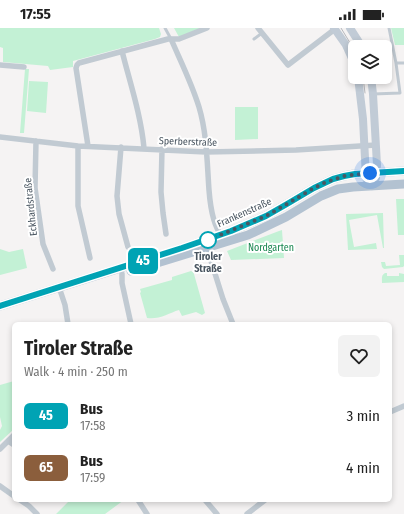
<!DOCTYPE html>
<html lang="en">
<head>
<meta charset="utf-8">
<style>
  body { margin:0; font-family:"Fira Sans Condensed",sans-serif; background:#f2f2f2; color:#222; height:100vh; display:flex; flex-direction:column; font-size:15px; white-space:nowrap }
  * { box-sizing:border-box; margin:0 }
  p { font-size:13px; color:#767676 }
  .icon { flex:none; width:22px; height:22px; fill:none; stroke:currentColor; stroke-width:2; stroke-linecap:round; stroke-linejoin:round }
  .map { position:relative; flex:1; overflow:hidden }
  .side { position:absolute; left:12px; top:294px; width:380px; height:180px; display:flex; flex-direction:column; background:#fff; border-radius:6px; box-shadow:0 2px 6px #0003 }
  .side>* { flex:none }
  .badge { padding:0 8px; border-radius:6px; font-size:14px; line-height:26px }
  .tools { position:absolute; left:348px; top:12px; display:grid; gap:8px }
  .tools a { display:grid; place-items:center; width:44px; height:44px; border-radius:6px; background:#fff; box-shadow:0 2px 6px #0003; font-size:20px }
  .you { position:absolute; width:20px; height:20px; margin:-10px; border:3px solid #fff; border-radius:50%; background:#1a73e8; box-shadow:0 0 0 6px #1a73e833 }
  .map>.badge { position:absolute; translate:-50% -50%; box-shadow:0 0 0 2px #fff }
  .round { display:grid; place-items:center; flex:none; width:42px; height:42px; border-radius:6px; background:#f2f2f2 }
  .summary { display:flex; align-items:center; justify-content:space-between; height:68px; padding:0 12px }
  h1 { font-size:19px; font-weight:700; line-height:30px }
  ul { padding:0; list-style:none }
  li { display:flex; align-items:center; gap:12px; height:52px; padding:0 12px }
  li div { flex:1 }
  li b { display:block; font-size:15px }
  li em { font-style:normal }
  li .badge { min-width:44px; font-weight:700; text-align:center }
  .status { display:flex; justify-content:space-between; align-items:center; height:28px; padding:0 20px; background:#fff; direction:ltr }
  .status svg { height:11px; fill:currentColor }
  .map>svg:first-child { display:block }
  .green { fill:#c3f1d5 }
  .lines { fill:none; stroke-linecap:round; stroke-linejoin:round }
  .service { stroke:#c1cad2; stroke-width:3 }
  .minor { stroke:#c1cad2; stroke-width:5.5 }
  .secondary { stroke:#c1cbd6; stroke-width:8 }
  .primary { stroke:#b3c2d1; stroke-width:9 }
  .tram { stroke:#b5b8bd; stroke-width:1 }
  .line-casing { stroke:#fff; stroke-width:9 }
  .line { stroke:#00a3b4; stroke-width:6 }
  .walk { stroke:#4a5661; stroke-width:4; stroke-dasharray:0 7.2 }
  .stop-dot { fill:#fff; stroke:#00a3b4; stroke-width:2 }
  .labels { text-anchor:middle; stroke-width:4; stroke-linejoin:round; paint-order:stroke }
  .street-label { font-size:10px; fill:#4a5661; stroke:#fff }
  .park-label { font-size:10px; fill:#17864f; stroke:#fff }
  .stop-label { font-size:10px; font-weight:bold; fill:#4a5661; stroke:#fff }
</style>
</head>
<body>
<div class="status"><b>17:55</b><svg viewBox="0 0 49 12"><path d="M0 12V9h3v3zM5 12V6h3v6zM10 12V3h3v9zM15 12V0h3v12zM26 1h20v11H26zM47 4h2v5h-2z"/></svg></div>
<div class="map">
<svg width="404" height="486" viewBox="0 0 404 486">
  <rect width="100%" height="100%" fill="#f5f3f3"/>
  <path class="green" d="M0,0H159L161,6L160,9L155,11L73,33V39L50,42L48,38L3,34V20L0,19Z
    M174,0H201L179,9Z
    M391,0H404V17H395Z
    M25,41H29L24,105H20Z
    M29,53L48,54L46,85L27,83Z
    M235,79H258V111L235,112Z
    M396,171H404V207H398Z
    M383,185L384,220H383L377,187L349,192L354,219L376,215L377,221L348,222L346,186Z
    M282,202L284,230L231,232L227,223L279,203Z
    M0,221L9,224L23,221L27,240L0,247Z
    M399,227H404V238L403,239L384,241L382,239L381,234H385L386,238L400,237Z
    M191,243L193,244L194,246L205,285L202,287L196,284L182,288L179,282C169,285 159,292 147,290L140,265L141,264L140,261L172,252V249Z
    M385,245H387V248H399V245L404,246V254L382,255C382,251 381,247 385,245Z
    M14,353V401L0,414V402L2,398L0,389V357Z
    M70,472H124L105,486H56Z"/>
  <g class="lines">
    <path class="service" d="M165,0L171,11
      M254,11L262,5
      M396,35H404
      M373,66L400,65L396,35L389,0"/>
    <path class="minor" d="M258,0L288,37L335,1
      M171,11C181,34 192,56 199,79C207,106 207,134 209,162C210,175 213,198 222,208
      M122,23C130,55 141,87 144,120
      M0,37L24,39
      M0,109L78,118L206,124L296,122L376,117
      M36,113L35,160L43,216L53,241
      M78,118V178L90,230
      M88,118L76,40L77,37L79,35L168,11H179L207,0
      M121,119L117,168L119,186L128,219
      M162,121L161,164L163,185L166,206
      M206,217L223,271L233,296
      M122,246V255L131,296
      M59,259L65,277L68,296
      M390,384L404,378
      M8,413L14,417
      M0,421L14,407
      M0,458L14,468
      M20,472L29,478L37,486
      M138,472L147,486
      M205,472L217,486
      M247,486L265,472"/>
    <path class="secondary" d="M334,0L346,17L355,37
      M350,0L362,19
      M358,49L363,91L366,150L368,154L372,158L376,150L377,137L373,66L371,49"/>
    <path class="primary" d="M131,243L248,207L286,189L321,168L338,161L353,159L404,156
      M0,278L171,224L229,204L266,188L287,176L314,160L333,151L344,148L354,146L404,143"/>
    <path class="tram" d="M341,0L355,23
      M363,49L365,65"/>
  </g>
  <g class="lines">
    <defs>
      <path id="line" d="M0,278L182,220L231,203L266,188L287,176L314,160L333,151L344,148L355,146L404,143"/>
    </defs>
    <use href="#line" class="line-casing"/>
    <use href="#line" class="line"/>
    <path class="walk" d="M208,212L266,188L287,176L314,160L326,154L344,148L370,145"/>
  </g>
  <circle class="stop-dot" cx="208" cy="212" r="8"/>
  <g class="labels">
    <g class="street-label">
      <text transform="translate(188 113) rotate(2)" y="4">Sperberstraße</text>
      <text transform="translate(30 179) rotate(-96)" y="4">Eckhardstraße</text>
      <text transform="translate(244 184) rotate(-24)" y="4">Frankenstraße</text>
    </g>
    <g class="park-label">
      <text x="271" y="223">Nordgarten</text>
    </g>
    <g class="stop-label">
      <text x="208" y="232">Tiroler<tspan x="208" dy="12">Straße</tspan></text>
    </g>
  </g>
</svg>
<div class="tools">
<a><svg class="icon" aria-label="layers" viewBox="0 0 24 24"><path d="M12 4l9 5-9 5-9-5zM3 14l9 5 9-5"/></svg></a>
</div>
<div class="you" style="left:370px;top:145px"></div>
<b class="badge" style="left:143px;top:233px;background:#00a3b4;color:#fff">45</b>
<section class="side">
<div class="summary"><div><h1>Tiroler Straße</h1><p>Walk · 4 min · 250 m</p></div><a class="round"><svg class="icon" aria-label="heart" viewBox="0 0 24 24"><path d="M12 20l-8-8c-3-5 5-10 8-4 3-6 11-1 8 4z"/></svg></a></div>
<ul>
<li><span class="badge" style="background:#00a3b4;color:#fff">45</span><div><b>Bus</b><p>17:58</p></div><em>3 min</em></li>
<li><span class="badge" style="background:#8b5e3c;color:#fff">65</span><div><b>Bus</b><p>17:59</p></div><em>4 min</em></li>
</ul>
</section>
</div>
</body>
</html>
